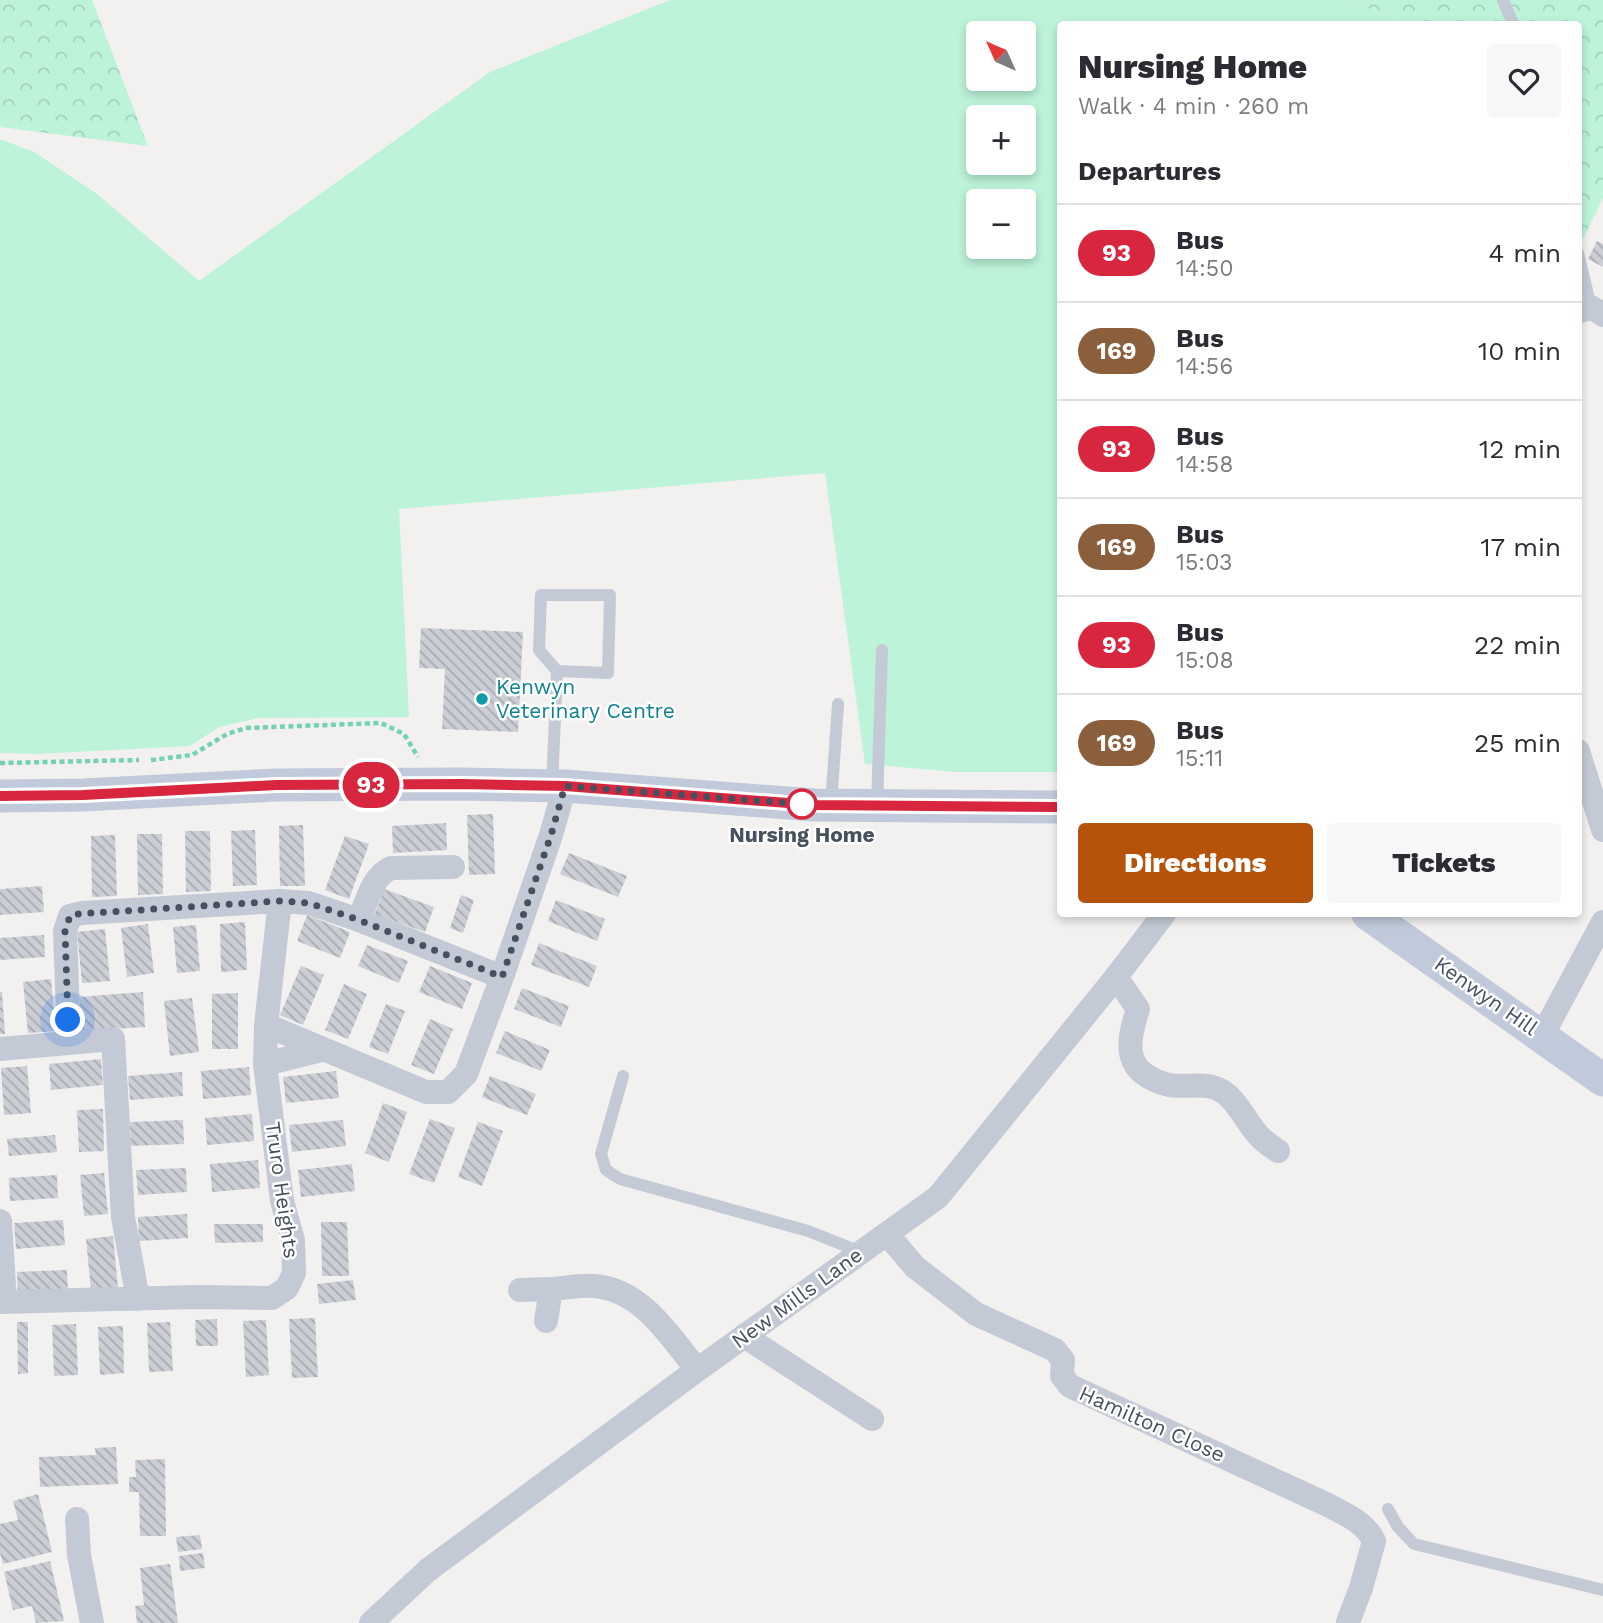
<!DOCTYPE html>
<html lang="en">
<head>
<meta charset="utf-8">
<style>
  body { margin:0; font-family:"Work Sans",sans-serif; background:#f7f7f7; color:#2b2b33; height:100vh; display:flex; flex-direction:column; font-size:26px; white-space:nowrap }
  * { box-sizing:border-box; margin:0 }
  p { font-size:23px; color:#7c7c81 }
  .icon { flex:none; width:38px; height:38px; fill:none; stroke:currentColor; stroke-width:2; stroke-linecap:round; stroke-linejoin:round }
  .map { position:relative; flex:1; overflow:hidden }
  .details { position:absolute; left:1057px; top:21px; width:525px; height:896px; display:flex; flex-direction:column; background:#fff; border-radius:7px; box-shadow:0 4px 10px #0003 }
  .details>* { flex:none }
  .badge { padding:0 14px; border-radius:23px; font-size:24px; line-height:46px }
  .needle { width:46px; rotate:315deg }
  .tools { position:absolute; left:966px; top:21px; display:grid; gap:14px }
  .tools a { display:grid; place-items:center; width:70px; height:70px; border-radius:7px; background:#fff; box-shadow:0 4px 10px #0003; font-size:35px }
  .you { position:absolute; width:35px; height:35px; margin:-18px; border:5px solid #fff; border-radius:50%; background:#1a73e8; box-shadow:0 0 0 10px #1a73e833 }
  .map>.badge { position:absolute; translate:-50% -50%; box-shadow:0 0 0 4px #fff }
  h2 { padding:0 21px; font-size:26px; line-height:63px }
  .round { display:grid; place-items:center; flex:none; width:74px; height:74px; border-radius:7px; background:#f7f7f7 }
  .summary { display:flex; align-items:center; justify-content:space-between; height:119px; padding:0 21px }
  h1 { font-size:33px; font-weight:800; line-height:52px }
  .button { display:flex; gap:14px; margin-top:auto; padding:14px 21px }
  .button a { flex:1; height:80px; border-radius:7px; background:#b45309; color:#fff; font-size:28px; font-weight:800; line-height:80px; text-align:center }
  .button a+a { background:#f7f7f7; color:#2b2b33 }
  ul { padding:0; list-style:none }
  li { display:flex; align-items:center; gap:21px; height:98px; padding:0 21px; border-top:2px solid #e1e1e2 }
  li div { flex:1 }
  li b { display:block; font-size:26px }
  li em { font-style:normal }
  li .badge { min-width:77px; font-weight:700; text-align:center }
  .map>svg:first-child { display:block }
  .grass { fill:#bcf3d9; fill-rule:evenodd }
  .forest { fill:url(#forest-crowns) }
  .building { fill:url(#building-back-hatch) }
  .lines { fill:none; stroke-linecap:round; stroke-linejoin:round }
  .path { stroke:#71d3b1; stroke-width:4.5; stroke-dasharray:5 3.5; stroke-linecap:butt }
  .service { stroke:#c3cad6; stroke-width:12 }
  .minor { stroke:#c3cad6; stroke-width:24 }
  .secondary { stroke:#c1cada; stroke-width:33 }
  .line-casing { stroke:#fff; stroke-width:16 }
  .line { stroke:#d7263d; stroke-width:10 }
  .walk { stroke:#46505f; stroke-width:7; stroke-dasharray:0 12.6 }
  .culture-dot { fill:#0f9aa8; stroke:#fff; stroke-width:2.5 }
  .stop-dot { fill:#fff; stroke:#d7263d; stroke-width:3.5 }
  .labels { text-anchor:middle; stroke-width:5; stroke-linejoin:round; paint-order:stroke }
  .culture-label { font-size:21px; fill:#0d838f; stroke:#fff; text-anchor:start }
  .stop-label { font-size:21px; font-weight:bold; fill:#46505f; stroke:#fff }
  .street-label { font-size:21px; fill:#46505f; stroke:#fff }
</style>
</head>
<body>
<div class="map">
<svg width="1603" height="1623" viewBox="0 0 1603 1623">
  <defs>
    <pattern id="forest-crowns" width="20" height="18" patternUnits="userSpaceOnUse" patternTransform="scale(1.75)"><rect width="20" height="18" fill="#bcf3d9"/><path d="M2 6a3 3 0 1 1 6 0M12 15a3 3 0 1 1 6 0" fill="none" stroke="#a3d2bd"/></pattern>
    <pattern id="building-back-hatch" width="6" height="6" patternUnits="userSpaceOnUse" patternTransform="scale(1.75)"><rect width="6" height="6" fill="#ccced6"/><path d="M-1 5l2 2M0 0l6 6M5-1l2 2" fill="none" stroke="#a7aab1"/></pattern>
  </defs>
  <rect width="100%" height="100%" fill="#f3f0f0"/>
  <path class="grass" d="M670,0H1345L1411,24H1060V772H956L865,764L825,473L399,509L409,717L258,718L219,727L190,746L36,754L0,753V139L34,152L97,194L199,281L490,72ZM978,33H1024V79H978ZM978,117H1024V163H978ZM978,201H1024V247H978Z"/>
  <path class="forest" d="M0,0H92L148,146L0,127Z
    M1345,0H1603V198L1579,247L1578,24H1411Z"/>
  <path class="building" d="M1597,241L1603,244V267L1588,259Z
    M421,628L523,632L518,732L442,729L445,669L419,668Z
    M493,814L495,874L469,875L467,815Z
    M446,823L447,850L393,853L392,826Z
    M303,825L305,886H280L279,826Z
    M255,830L257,885L233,886L231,831Z
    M185,831H210L211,891L186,892Z
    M137,834H162L163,894L138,895Z
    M115,835L117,896L92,897L91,836Z
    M345,836L369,844L349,899L325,890Z
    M569,853L627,876L618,897L560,874Z
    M42,886L44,912L0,915V889Z
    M384,889L434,907L425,932L375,914Z
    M461,895L474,900L463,933L450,928Z
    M556,900L605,919L597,941L548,921Z
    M307,915L350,932L340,958L297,941Z
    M245,922L247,970L221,972L220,924Z
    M148,924L154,973L127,977L121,928Z
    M196,925L200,971L177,973L173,927Z
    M105,929L110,981L82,983L77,932Z
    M44,935L45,957L0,960V938Z
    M539,943L597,966L589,987L531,965Z
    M367,945L408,961L399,983L358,966Z
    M301,966L324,975L303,1025L280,1015Z
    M430,966L472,983L462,1009L419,992Z
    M51,979L56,1031L28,1033L23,982Z
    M344,984L367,994L348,1039L325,1030Z
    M522,988L569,1006L561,1027L514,1009Z
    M0,992H2L5,1034H0Z
    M143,992L145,1027L82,1031L79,997Z
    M238,993V1049H212V994Z
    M192,998L199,1052L170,1056L164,1001Z
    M386,1004L405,1011L388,1054L369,1047Z
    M430,1019L453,1029L434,1074L411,1065Z
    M505,1031L550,1050L541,1071L496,1053Z
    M101,1059L103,1085L51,1090L49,1064Z
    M27,1066L31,1113L4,1115L1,1068Z
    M249,1067L251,1095L203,1099L201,1071Z
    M336,1071L339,1098L286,1103L283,1077Z
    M182,1072L183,1096L130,1100L128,1076Z
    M490,1076L536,1094L527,1115L482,1097Z
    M383,1103L407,1112L389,1162L365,1153Z
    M103,1109L104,1151L79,1152L77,1110Z
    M252,1114L254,1141L207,1145L205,1118Z
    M430,1119L455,1128L434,1183L409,1174Z
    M183,1120L184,1144L131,1146L130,1122Z
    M343,1120L346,1146L292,1152L289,1125Z
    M478,1122L503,1131L482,1186L458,1177Z
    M55,1135L57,1152L9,1156L7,1139Z
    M258,1160L260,1188L212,1192L210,1164Z
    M352,1164L355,1191L301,1197L298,1170Z
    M186,1168L187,1192L138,1195L136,1170Z
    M104,1173L108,1214L84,1216L80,1175Z
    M57,1175L58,1198L10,1201L9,1178Z
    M187,1214L188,1238L139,1241L138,1217Z
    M63,1220L65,1245L16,1249L14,1223Z
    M321,1222H347L349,1276H322Z
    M214,1224H263V1242L215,1243Z
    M113,1236L118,1287L91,1290L86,1239Z
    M67,1270L68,1294L18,1296L17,1272Z
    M353,1280L356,1300L319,1304L317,1284Z
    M315,1318L318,1377L292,1378L289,1319Z
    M217,1319L218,1346H196L195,1320Z
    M266,1320L269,1375L246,1377L243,1321Z
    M17,1322H28V1373L18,1374Z
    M170,1322L173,1371L149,1372L147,1323Z
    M76,1324L78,1375L54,1376L52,1325Z
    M123,1326L124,1373L100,1375L98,1327Z
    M116,1447L118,1484L40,1487L39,1457L96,1455L95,1448Z
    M165,1459L166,1536H140L139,1492H129V1477H136L135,1460Z
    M38,1494L52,1552L3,1564L0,1553V1524L18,1520L13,1501Z
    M200,1535L202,1549L178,1552L176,1537Z
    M203,1553L205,1568L180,1571L179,1556Z
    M50,1561L64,1621L36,1623L32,1606L13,1610L4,1572Z
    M170,1564L178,1623H137L135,1606L144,1605L140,1568Z"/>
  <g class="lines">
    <path class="path" d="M151,760L192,755L227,734L246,728L381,723L404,734L418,757
      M0,763L139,760"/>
    <path class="service" d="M1503,0L1513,24
      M1578,253L1591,307
      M552,786L557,671L608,673L610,595H541L539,650L557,671
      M831,805L838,704
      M877,805L882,650
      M623,1076L601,1154L606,1170L620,1179L808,1231L861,1252
      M1388,1509L1398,1527L1414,1544L1603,1590"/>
    <path class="minor" d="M1578,312L1591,307L1603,315
      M1578,751L1603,830
      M359,920C367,902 372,876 391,868L453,867
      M1116,977L1138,1009C1126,1046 1123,1073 1169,1085C1185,1088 1203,1082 1218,1089C1236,1096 1247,1125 1261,1138C1266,1143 1272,1147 1278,1151
      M266,1025L426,1092H448L466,1074L502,977L551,835L565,786
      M1542,1036L1603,922
      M69,1043L65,931L70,916L82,913L280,901
      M0,1049L113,1039L123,1217L138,1299
      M265,1064L321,1050
      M0,1221L5,1302
      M887,1234L915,1267L976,1314L1055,1350L1063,1360L1062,1376L1070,1386L1328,1505C1346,1515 1365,1522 1374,1541L1361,1588L1348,1622
      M551,1289C565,1288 580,1285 594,1286C641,1289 671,1337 697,1370
      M520,1290L551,1289L546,1321
      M0,1302L195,1297L272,1298L287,1288L294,1273L293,1240L282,1201L265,1064L266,1025L280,901L309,903L359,920L502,977
      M744,1336L872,1419
      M77,1519L79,1555L92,1623
      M371,1623L428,1570L697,1370L938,1197L1116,977L1164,914"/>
    <path class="secondary" d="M0,796L83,795L276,785L462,784L565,786L814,805L1060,807
      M1368,914L1603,1080"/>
  </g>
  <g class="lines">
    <defs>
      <path id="line" d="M0,796L83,795L276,785L462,784L565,786L814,805L1060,807"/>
    </defs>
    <use href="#line" class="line-casing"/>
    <use href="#line" class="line"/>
    <path class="walk" d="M68,1020L65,931L70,916L77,914L280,901L309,903L359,920L502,977L551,835L565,786L814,805L802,804"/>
  </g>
  <circle class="culture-dot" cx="482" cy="699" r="7"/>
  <circle class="stop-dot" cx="802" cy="804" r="14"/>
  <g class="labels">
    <g class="culture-label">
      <text x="496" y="694">Kenwyn<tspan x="496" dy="24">Veterinary Centre</tspan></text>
    </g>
    <g class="stop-label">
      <text x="802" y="842">Nursing Home</text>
    </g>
    <g class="street-label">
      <text transform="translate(1486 996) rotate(35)" y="7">Kenwyn Hill</text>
      <text transform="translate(282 1190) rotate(82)" y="7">Truro Heights</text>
      <text transform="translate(797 1298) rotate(-36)" y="7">New Mills Lane</text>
      <text transform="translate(1152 1424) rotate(24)" y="7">Hamilton Close</text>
    </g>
  </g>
</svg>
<div class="tools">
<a><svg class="needle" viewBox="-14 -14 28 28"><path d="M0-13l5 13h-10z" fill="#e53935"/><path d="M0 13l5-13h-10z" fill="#7c7c81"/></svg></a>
<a>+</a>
<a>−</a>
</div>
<div class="you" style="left:68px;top:1020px"></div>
<b class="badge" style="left:371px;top:785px;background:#d7263d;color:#fff">93</b>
<section class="details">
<div class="summary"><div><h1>Nursing Home</h1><p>Walk · 4 min · 260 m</p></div><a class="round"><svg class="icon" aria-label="heart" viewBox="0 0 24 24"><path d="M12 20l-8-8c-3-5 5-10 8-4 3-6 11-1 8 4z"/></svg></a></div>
<h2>Departures</h2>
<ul>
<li><span class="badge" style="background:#d7263d;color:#fff">93</span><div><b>Bus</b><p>14:50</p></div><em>4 min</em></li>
<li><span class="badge" style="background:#8b5e3c;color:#fff">169</span><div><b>Bus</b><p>14:56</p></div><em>10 min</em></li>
<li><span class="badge" style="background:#d7263d;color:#fff">93</span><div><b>Bus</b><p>14:58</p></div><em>12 min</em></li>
<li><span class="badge" style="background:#8b5e3c;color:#fff">169</span><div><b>Bus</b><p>15:03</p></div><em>17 min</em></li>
<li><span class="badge" style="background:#d7263d;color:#fff">93</span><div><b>Bus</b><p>15:08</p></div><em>22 min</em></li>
<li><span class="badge" style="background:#8b5e3c;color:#fff">169</span><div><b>Bus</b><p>15:11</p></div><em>25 min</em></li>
</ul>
<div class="button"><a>Directions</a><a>Tickets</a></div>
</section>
</div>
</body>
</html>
